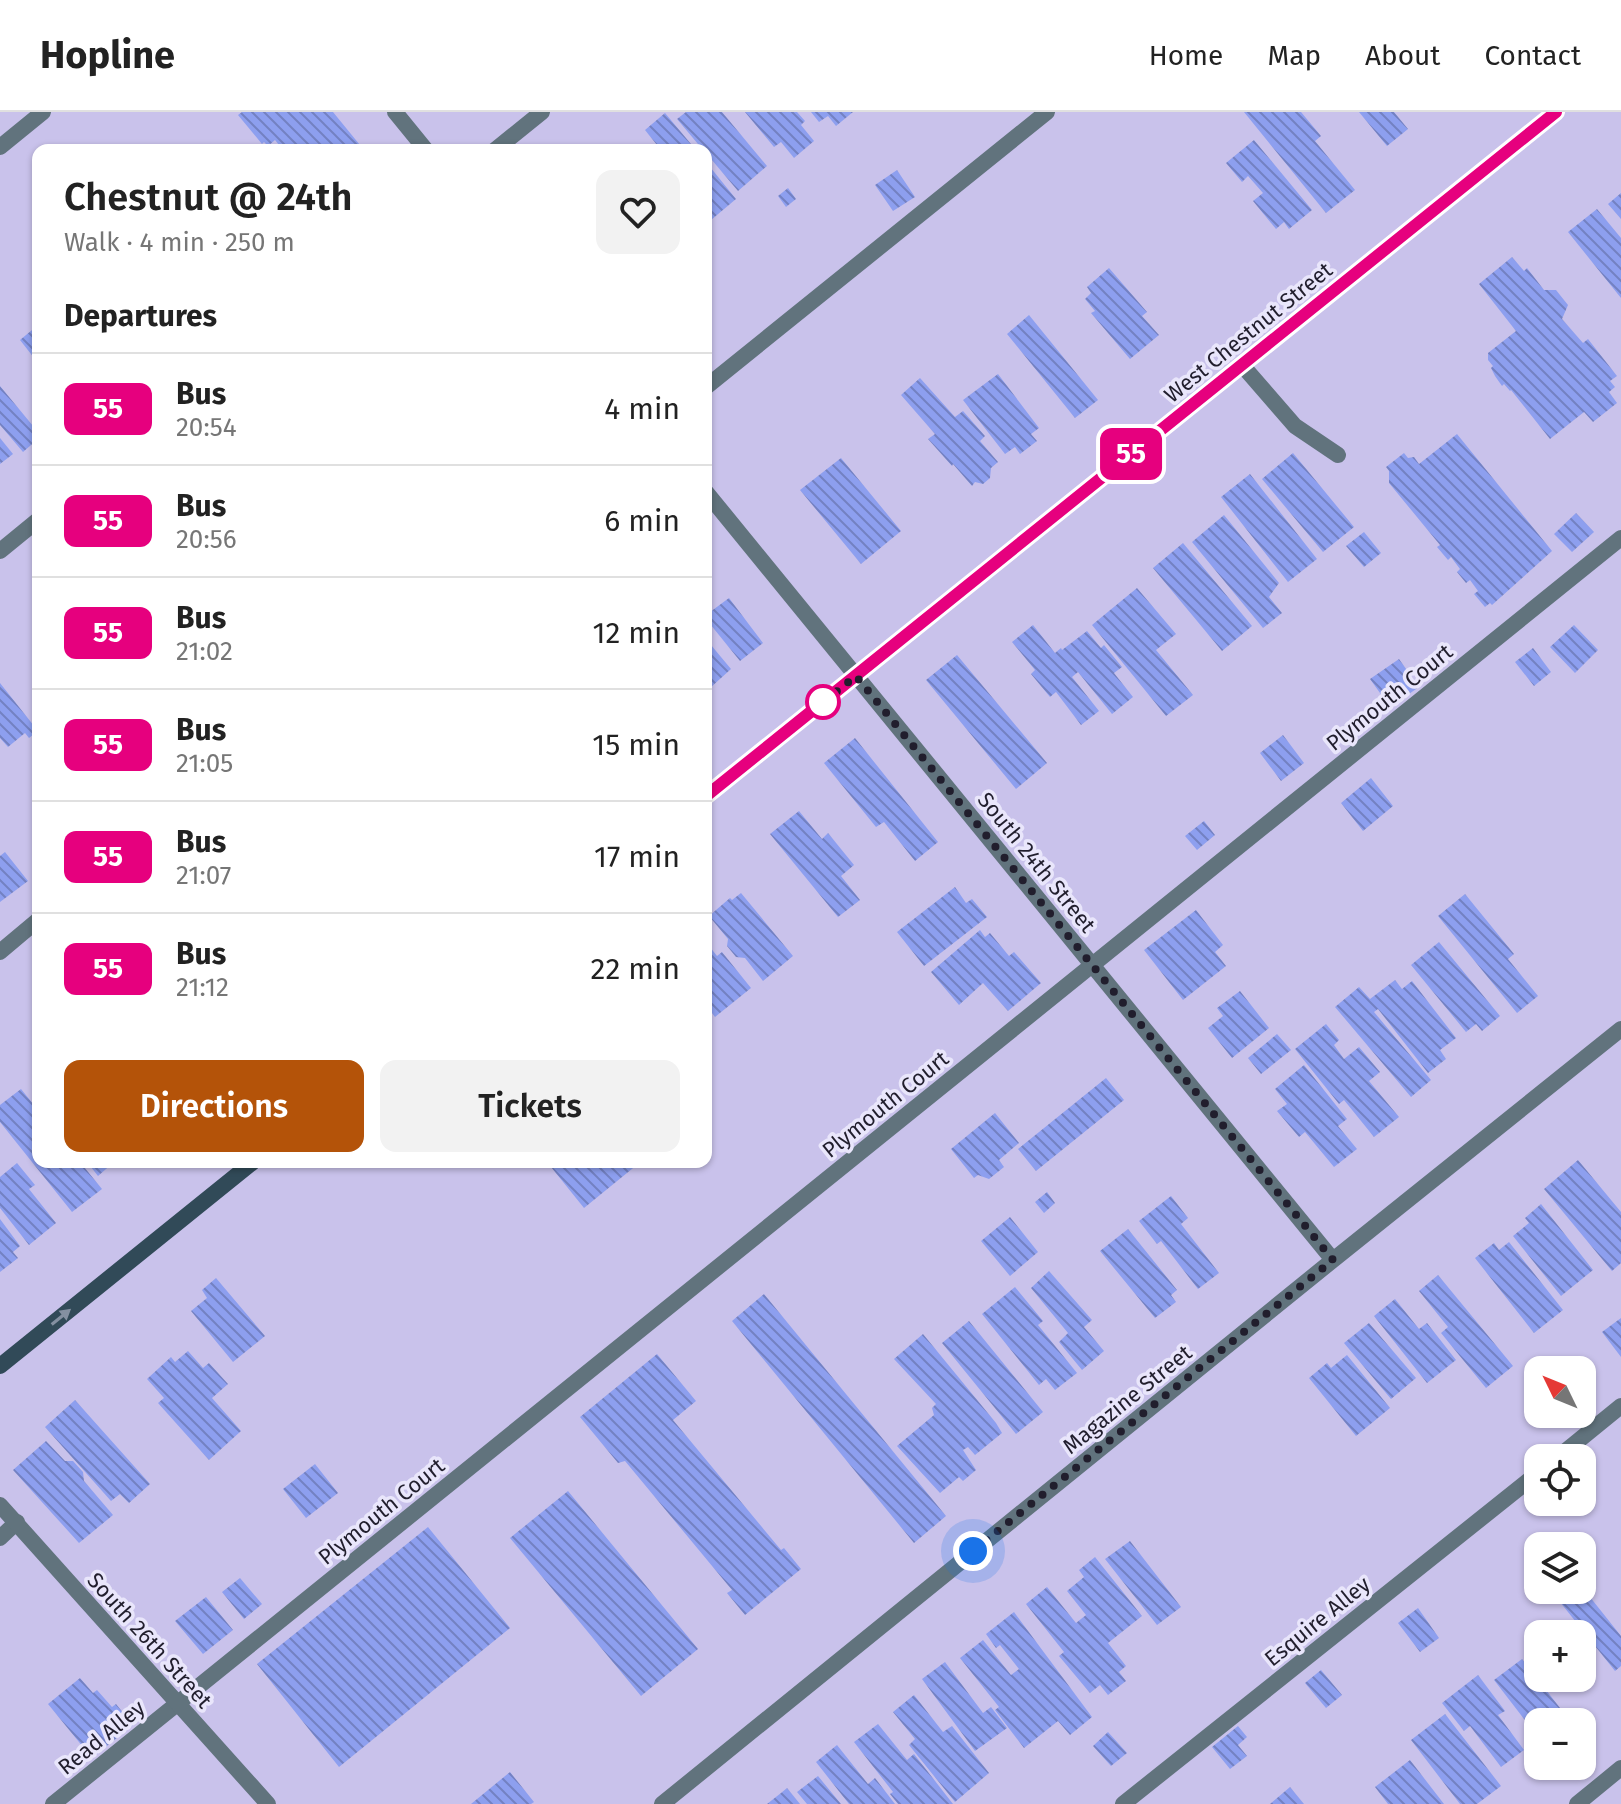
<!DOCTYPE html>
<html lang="en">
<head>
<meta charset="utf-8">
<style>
  body { margin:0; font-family:"Fira Sans",sans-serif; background:#f2f2f2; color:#222; height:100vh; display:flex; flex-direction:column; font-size:30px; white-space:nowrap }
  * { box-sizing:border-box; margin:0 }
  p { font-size:26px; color:#767676 }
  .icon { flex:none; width:44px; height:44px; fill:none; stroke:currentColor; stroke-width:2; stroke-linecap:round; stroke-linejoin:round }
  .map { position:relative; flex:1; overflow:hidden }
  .details { position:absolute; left:32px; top:32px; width:680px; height:1024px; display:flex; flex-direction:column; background:#fff; border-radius:16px; box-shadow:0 2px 6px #0004 }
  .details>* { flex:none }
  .badge { padding:0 16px; border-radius:12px; font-size:28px; line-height:52px }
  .needle { width:52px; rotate:313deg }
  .fabs { position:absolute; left:1524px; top:1244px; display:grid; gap:16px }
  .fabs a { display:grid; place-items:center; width:72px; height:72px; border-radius:16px; background:#fff; box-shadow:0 2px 6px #0004; font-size:40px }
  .you { position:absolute; width:40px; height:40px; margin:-20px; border:6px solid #fff; border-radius:50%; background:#1a73e8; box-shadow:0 0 0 12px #1a73e833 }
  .map>.badge { position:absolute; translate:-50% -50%; box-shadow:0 0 0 4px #fff }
  h2 { padding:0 32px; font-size:30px; line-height:72px }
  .round { display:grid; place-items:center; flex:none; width:84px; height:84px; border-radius:16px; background:#f2f2f2 }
  .headline { display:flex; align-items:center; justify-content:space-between; height:136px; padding:0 32px }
  h1 { font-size:38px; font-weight:600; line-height:60px }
  .cta { display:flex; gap:16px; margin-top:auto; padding:16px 32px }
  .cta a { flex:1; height:92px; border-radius:16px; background:#b45309; color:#fff; font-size:32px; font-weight:600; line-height:92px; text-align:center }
  .cta a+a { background:#f2f2f2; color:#222 }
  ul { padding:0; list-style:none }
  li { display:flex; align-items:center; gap:24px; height:112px; padding:0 32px; border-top:2px solid #e0e0e0 }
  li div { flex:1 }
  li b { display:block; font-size:30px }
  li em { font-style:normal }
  li .badge { min-width:88px; font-weight:700; text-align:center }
  header { display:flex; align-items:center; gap:48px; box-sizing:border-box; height:112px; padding:0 40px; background:#fff; border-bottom:2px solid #e0e0e0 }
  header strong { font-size:38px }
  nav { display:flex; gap:44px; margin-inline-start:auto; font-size:28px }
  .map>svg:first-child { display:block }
  .building { fill:url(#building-back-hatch) }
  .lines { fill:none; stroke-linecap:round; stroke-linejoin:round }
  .service { stroke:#61737d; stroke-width:16 }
  .minor { stroke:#61737d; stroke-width:16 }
  .tertiary { stroke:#61737d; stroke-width:16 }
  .secondary { stroke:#314a58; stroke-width:16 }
  .oneway { fill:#8490a1 }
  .line-casing { stroke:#fff; stroke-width:18 }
  .line { stroke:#e6007e; stroke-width:12 }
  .walk { stroke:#211e2d; stroke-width:8; stroke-dasharray:0 14.4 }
  .stop-dot { fill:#fff; stroke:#e6007e; stroke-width:4 }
  .labels { text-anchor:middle; stroke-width:7; stroke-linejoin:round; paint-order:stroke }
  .street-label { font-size:22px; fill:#211e2d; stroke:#e9e6fb }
</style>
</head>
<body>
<header>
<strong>Hopline</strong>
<nav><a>Home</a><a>Map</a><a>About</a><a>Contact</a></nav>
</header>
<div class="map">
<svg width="1621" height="1692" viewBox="0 0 1621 1692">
  <defs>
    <pattern id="building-back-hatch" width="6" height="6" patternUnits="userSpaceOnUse" patternTransform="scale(2)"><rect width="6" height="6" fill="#8d9fef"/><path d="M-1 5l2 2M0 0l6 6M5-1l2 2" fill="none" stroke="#7381c2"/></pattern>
  </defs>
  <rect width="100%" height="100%" fill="#c9c2eb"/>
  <path class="building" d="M242,0H333L364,38H283L275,28L268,34L264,30L262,32L238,3Z
    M686,0H722L767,54L738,79L706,41V38H703L677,7Z
    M745,0H797L805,9L801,13L814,29L794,46L781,30L774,35Z
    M811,0H853L836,14L828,4L819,10Z
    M1244,0H1301L1321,24L1315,29L1355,78L1326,101Z
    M1359,0H1394L1408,17L1387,34Z
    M665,1L696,38H661L645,18Z
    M1254,28L1312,98L1289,117L1284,110L1276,117L1253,89L1263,81L1248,64L1242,70L1226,51Z
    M706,50L736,87L711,108L706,102Z
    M897,58L915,85L893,99L875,73Z
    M788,76L796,87L786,95L778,84Z
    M1621,81V107L1608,92Z
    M1597,97L1621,126V186L1568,120Z
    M1512,145L1524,159L1527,156L1544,178H1556L1568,193L1562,207L1583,231L1588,227L1617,264L1610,269L1615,275L1609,280L1617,291L1593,310L1584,300L1550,327L1511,278L1510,279L1504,272L1502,274L1495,264L1491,256L1493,254L1488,248V241L1516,219L1479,172Z
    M1109,156L1147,200L1142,204L1159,223L1130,247L1091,201L1095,199L1085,187L1091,181L1087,175Z
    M1029,203L1098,288L1075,306L1007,222Z
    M38,213V251L20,228Z
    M998,262L1039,316L1031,322L1037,329L1020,342L1015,335L1005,342L963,288Z
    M920,266L955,305L963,299L985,324L980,329L998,350L991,356L990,366L983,372L975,370L972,374L953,352L952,354L928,327L935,322L901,283Z
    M0,274L38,320V327L23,340L0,313Z
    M1457,322L1552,439L1492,493L1490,491L1485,495L1474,482L1478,479L1470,468L1466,471L1457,460L1460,457L1451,445L1448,448L1437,435L1440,433L1389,371V359L1386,355L1404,341L1408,346L1414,345L1419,352Z
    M0,326L13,342L0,352Z
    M1293,341L1354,415L1323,440L1262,367Z
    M841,346L901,419L861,452L800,378Z
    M1250,362L1317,447L1288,470L1221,385Z
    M1576,401L1594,420L1572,440L1554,422Z
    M1224,403L1279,471L1269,485L1282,501L1263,516L1192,430Z
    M1364,420L1381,441L1364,455L1346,434Z
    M1183,431L1252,514L1222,539L1153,456Z
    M1137,476L1176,522L1156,538L1193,583L1166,604L1092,513Z
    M729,486L763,531L740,549L706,507V503Z
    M1033,513L1055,541L1061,536L1062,538L1087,519L1101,536L1104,533L1122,555L1114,561L1133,585L1112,602L1078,560L1072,565L1099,599L1081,613L1056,580L1050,585L1031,562L1035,558L1012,530Z
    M1574,513L1598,538L1575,561L1550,535Z
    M706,527L731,557L710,576L706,571Z
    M1533,536L1551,560L1534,574L1515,550Z
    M957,543L1047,651L1016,677L926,568Z
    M1399,547L1419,575L1390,595L1370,567Z
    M0,571L38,619L29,626L25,621L8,635L0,626Z
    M1283,623L1304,651L1281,669L1260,641Z
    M855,626L938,730L915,749L884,710L876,715L824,651Z
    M1371,666L1393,694L1363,719L1341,691Z
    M799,699L822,727L828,721L854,753L841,764L860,788L838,805L770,722Z
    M1204,709L1215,723L1197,738L1185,724Z
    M5,740L28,769L0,790V744Z
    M955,775L966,791L972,787L987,805L924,854L897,820Z
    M741,781L793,844L763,869L745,846L736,845L727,834L728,827L709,804L730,786L732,788Z
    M1465,782L1514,842L1508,847L1538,884L1517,901L1438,804Z
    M1196,798L1223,833L1215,840L1226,854L1183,888L1144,838Z
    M980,818L985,825L990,821L1009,844L1014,840L1041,871L1008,899L983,871L959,893L931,860Z
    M706,830L717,844L722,840L751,876L715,905L706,893Z
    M1439,830L1500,904L1482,919L1476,912L1466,920L1411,853Z
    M1395,868L1402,877L1412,869L1456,926L1440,938L1446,947L1428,961L1378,897L1374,900L1431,968L1411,985L1335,895L1359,875L1370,887Z
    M1240,879L1269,916L1232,946L1208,916L1223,904L1217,896Z
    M1326,912L1339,928L1334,933L1344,947L1359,935L1380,960L1369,969L1399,1005L1374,1025L1344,988L1339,992L1295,937Z
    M1277,922L1291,938L1261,962L1248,946Z
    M1304,953L1347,1007L1338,1014L1357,1037L1334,1055L1305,1020L1299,1025L1277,999L1287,992L1275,977Z
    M1106,966L1124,988L1036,1059L1018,1037Z
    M21,977L38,998V1050H80L102,1077L72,1100L0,1010V993Z
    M995,1001L1019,1031L999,1048L1004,1055L989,1067L978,1063L974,1066L951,1037Z
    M1578,1048L1621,1100V1151L1612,1159L1544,1077Z
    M87,1050H114L98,1064Z
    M547,1050H636L638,1052L584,1096Z
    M17,1051L35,1073L29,1077L56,1111L29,1133L0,1096V1065Z
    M1047,1080L1055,1091L1044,1101L1035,1090Z
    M1171,1084L1188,1106L1181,1112L1219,1161L1198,1177L1161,1129L1157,1132L1139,1109Z
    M1541,1092L1593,1158L1561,1184L1513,1124L1529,1111L1525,1106Z
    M1010,1105L1038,1140L1010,1164L981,1129Z
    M0,1107L20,1134L13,1140L18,1146L0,1160Z
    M1128,1117L1177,1178L1171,1183L1176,1190L1155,1206L1100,1139Z
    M1509,1130L1563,1198L1534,1221L1475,1146L1494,1131L1499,1138Z
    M1049,1159L1092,1208L1084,1215L1104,1239L1082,1258L1059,1230L1068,1221L1031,1176Z
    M1438,1163L1513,1254L1486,1276L1441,1221L1448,1215L1419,1179Z
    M216,1166L265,1224L233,1250L191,1199L207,1186L202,1178Z
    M1015,1175L1043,1209L1038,1213L1077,1261L1055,1278L1046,1267L1039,1273L982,1202Z
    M764,1182L946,1404L914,1431L732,1209Z
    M1395,1187L1419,1217L1427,1211L1456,1248L1427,1271L1374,1204Z
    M1621,1206V1245L1602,1220Z
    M969,1209L1043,1300L1016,1322L942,1231Z
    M1369,1211L1416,1266L1391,1287L1344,1231Z
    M923,1222L996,1311L1002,1321L975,1343L968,1335L963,1338L976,1358L963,1369L959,1365L940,1381L897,1334L934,1303L932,1296L936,1292L894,1247Z
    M188,1239L203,1256L209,1251L228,1272L212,1286L241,1319L209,1348L158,1291L164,1286L147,1267L171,1245L175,1250Z
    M657,1242L696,1289L673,1308L781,1438L784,1436L801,1457L745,1503L727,1481L732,1478L625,1349L618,1351L580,1305Z
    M1347,1243L1390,1296L1356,1324L1309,1266L1327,1251L1331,1256Z
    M75,1288L150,1372L129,1391L120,1382L111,1389L45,1315Z
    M46,1329L65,1349H73L83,1360L84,1369L113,1403L79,1431L13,1358Z
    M315,1352L338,1381L306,1406L283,1377Z
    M568,1379L698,1537L641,1584L510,1426Z
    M428,1415L510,1516L339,1655L257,1552Z
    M1130,1429L1181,1495L1157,1513L1105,1447Z
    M1095,1445L1142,1504L1108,1531L1126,1554L1119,1560L1126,1569L1108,1583L1100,1573L1090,1581L1059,1544L1064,1540L1026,1492L1047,1475L1076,1511L1086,1503L1067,1479L1084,1465L1079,1458Z
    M240,1466L262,1492L244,1507L222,1480Z
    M1582,1475L1621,1524V1554L1615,1559L1560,1490L1575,1478H1582Z
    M206,1485L233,1518L203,1542L175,1509Z
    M1418,1496L1439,1526L1420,1540L1398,1511Z
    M1014,1500L1092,1605L1070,1623L1058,1609L1024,1636L995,1598L999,1595L960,1546L983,1528L1011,1563L1019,1557L1000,1533L996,1536L986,1522Z
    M1522,1547L1567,1605L1562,1608L1564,1610H1538V1625L1494,1568Z
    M945,1550L983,1601L991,1595L1007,1616L975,1639L922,1567Z
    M1321,1558L1342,1583L1326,1596L1305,1571Z
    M1478,1563L1505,1599L1498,1603L1524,1638L1501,1655L1470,1614L1464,1619L1442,1591Z
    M80,1566L93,1581L97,1578L112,1595L116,1592L133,1613L92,1646L48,1592Z
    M914,1583L943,1620L952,1614L989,1661L955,1690L909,1633L915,1627L893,1600Z
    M1445,1602L1501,1674L1477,1692H1460L1411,1628Z
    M878,1612L907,1648L914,1642L953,1692H898L890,1682L893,1680L854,1630Z
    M1238,1614L1247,1625L1238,1633L1247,1644L1230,1657L1212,1635Z
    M1108,1620L1127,1641L1111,1654L1093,1634Z
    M837,1633L868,1672L875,1666L895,1692H849L816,1650Z
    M1410,1648L1444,1692H1388L1375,1675Z
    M510,1660L534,1690L531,1692H471Z
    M818,1664L841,1692H807L797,1680Z
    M1290,1675L1304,1692H1270Z
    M787,1676L800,1692H767L781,1681Z"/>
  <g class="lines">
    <path class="service" d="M0,35L43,0
      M1242,253L1295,314L1338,343
      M706,275L1047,0
      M0,840L38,808
      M0,1426L17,1410"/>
    <path class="minor" d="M395,0L426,38
      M495,38L542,0
      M706,380L1333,1148
      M0,439L38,408
      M1557,1346L1621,1294
      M53,1692L1621,426
      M662,1692L1333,1148L1621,917
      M1123,1692L1538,1361
      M1577,1692L1621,1656"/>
    <path class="tertiary" d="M0,1393L268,1692"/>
    <path class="secondary" d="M706,684L1556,0
      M0,1254L253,1050"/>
  </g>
  <defs><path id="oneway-solid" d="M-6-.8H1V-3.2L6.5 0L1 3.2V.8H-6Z" transform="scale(2)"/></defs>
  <use class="oneway" href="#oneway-solid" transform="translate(61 1205) rotate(-39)"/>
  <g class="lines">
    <defs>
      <path id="line" d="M706,684L1556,0"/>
    </defs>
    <use href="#line" class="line-casing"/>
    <use href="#line" class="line"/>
    <path class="walk" d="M823,590L813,598L856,564L1333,1148L973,1439"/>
  </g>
  <circle class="stop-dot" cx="823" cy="590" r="16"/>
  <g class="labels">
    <g class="street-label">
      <text transform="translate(1248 220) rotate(-39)" y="8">West Chestnut Street</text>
      <text transform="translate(1389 585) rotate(-39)" y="8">Plymouth Court</text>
      <text transform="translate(1037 750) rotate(51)" y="8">South 24th Street</text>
      <text transform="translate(885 992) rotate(-39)" y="8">Plymouth Court</text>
      <text transform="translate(1127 1287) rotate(-39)" y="8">Magazine Street</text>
      <text transform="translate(381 1399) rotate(-39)" y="8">Plymouth Court</text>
      <text transform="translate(1317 1509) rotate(-39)" y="8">Esquire Alley</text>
      <text transform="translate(150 1528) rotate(48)" y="8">South 26th Street</text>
      <text transform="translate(101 1625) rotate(-39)" y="8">Read Alley</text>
    </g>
  </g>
</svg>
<div class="fabs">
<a><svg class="needle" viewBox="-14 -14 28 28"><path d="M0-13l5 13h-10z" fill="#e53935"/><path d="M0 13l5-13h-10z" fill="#767676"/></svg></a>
<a><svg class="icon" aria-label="locate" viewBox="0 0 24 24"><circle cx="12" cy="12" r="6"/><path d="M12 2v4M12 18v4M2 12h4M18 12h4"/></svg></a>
<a><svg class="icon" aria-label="layers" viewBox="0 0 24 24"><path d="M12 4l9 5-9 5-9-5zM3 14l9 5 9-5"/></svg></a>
<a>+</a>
<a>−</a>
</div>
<div class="you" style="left:973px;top:1439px"></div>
<b class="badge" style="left:1131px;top:342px;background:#e6007e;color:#fff">55</b>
<section class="details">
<div class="headline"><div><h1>Chestnut @ 24th</h1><p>Walk · 4 min · 250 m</p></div><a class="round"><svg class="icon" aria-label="heart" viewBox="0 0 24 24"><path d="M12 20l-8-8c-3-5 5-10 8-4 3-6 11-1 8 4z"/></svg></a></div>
<h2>Departures</h2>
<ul>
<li><span class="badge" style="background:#e6007e;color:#fff">55</span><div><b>Bus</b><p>20:54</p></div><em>4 min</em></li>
<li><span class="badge" style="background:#e6007e;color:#fff">55</span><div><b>Bus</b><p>20:56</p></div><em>6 min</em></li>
<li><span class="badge" style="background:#e6007e;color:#fff">55</span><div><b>Bus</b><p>21:02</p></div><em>12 min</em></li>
<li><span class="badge" style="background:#e6007e;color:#fff">55</span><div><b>Bus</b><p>21:05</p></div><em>15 min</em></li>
<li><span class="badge" style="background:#e6007e;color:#fff">55</span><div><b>Bus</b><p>21:07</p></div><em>17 min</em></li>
<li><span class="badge" style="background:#e6007e;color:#fff">55</span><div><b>Bus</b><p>21:12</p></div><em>22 min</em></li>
</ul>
<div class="cta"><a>Directions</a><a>Tickets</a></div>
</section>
</div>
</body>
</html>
